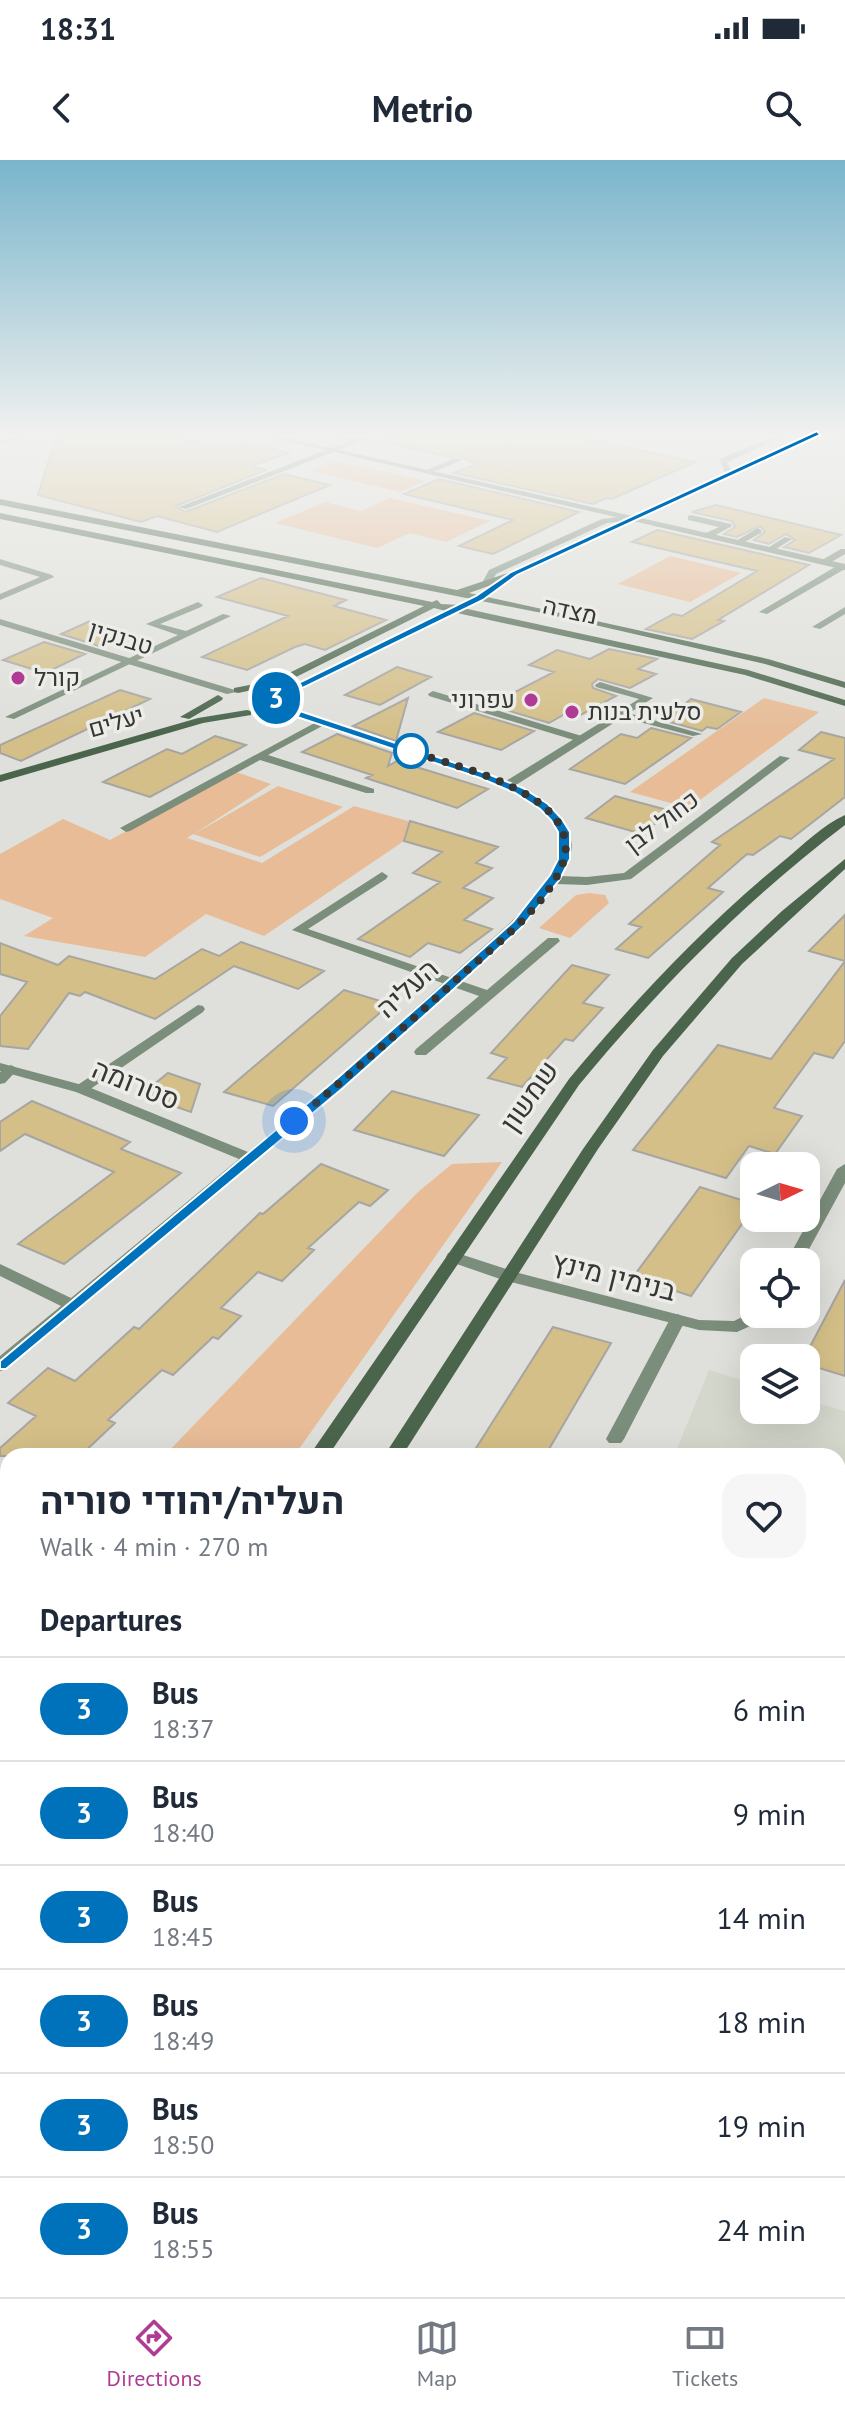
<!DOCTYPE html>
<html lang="en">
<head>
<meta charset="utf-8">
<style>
  body { margin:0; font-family:"PT Sans",Heebo,sans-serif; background:#f6f6f7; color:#1f2937; height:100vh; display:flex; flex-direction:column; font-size:30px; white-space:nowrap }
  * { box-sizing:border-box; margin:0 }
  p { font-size:26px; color:#747a83 }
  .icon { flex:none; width:44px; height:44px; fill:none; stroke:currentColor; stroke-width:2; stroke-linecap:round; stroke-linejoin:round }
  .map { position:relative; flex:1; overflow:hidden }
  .panel { position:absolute; left:0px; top:1288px; width:846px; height:850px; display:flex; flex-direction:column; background:#fff; border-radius:24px 24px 0 0; box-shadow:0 8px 32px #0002 }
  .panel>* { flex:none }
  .badge { padding:0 16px; border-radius:26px; font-size:28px; line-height:52px }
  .needle { width:52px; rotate:85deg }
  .tools { position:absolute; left:740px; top:992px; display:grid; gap:16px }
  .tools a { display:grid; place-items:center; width:80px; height:80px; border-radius:16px; background:#fff; box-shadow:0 8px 32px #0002; font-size:40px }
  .you { position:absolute; width:40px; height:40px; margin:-20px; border:6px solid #fff; border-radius:50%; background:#1a73e8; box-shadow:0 0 0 12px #1a73e833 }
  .map>.badge { position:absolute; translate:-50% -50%; box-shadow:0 0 0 4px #fff }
  h2 { padding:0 40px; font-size:30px; line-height:72px }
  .round { display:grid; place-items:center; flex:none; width:84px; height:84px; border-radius:24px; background:#f6f6f7 }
  .overview { display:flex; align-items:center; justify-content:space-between; height:136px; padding:0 40px }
  h1 { font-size:38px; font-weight:700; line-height:60px }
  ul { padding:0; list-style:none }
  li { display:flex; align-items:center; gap:24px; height:104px; padding:0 40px; border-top:2px solid #e0e1e3 }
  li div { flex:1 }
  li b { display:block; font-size:30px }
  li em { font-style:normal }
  li .badge { min-width:88px; font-weight:700; text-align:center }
  .status { display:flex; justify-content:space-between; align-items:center; height:56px; padding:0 40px; background:#fff; direction:ltr }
  .status svg { height:22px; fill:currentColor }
  header { display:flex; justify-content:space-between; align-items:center; height:104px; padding:0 40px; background:#fff; font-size:36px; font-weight:700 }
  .dock { display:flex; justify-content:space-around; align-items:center; height:112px; border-top:2px solid #e0e1e3; background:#fff; font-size:22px; color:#747a83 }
  .dock a { display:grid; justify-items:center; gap:4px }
  .dock .selected { color:#af3b95 }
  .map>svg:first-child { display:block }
  .built { fill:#d4d7cb }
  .green { fill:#e7bc97 }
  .building { fill:#d4bf88; stroke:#a7a5a1; stroke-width:2 }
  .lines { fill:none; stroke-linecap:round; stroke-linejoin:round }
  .lane { fill:#7b8d7b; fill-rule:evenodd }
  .street { fill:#7b8d7b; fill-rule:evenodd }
  .secondary { fill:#4b654c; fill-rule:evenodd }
  .line { fill:#0072bc; stroke:#fff; stroke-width:2 }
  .walk { stroke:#363634; stroke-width:8; stroke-dasharray:0 14.4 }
  .poi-dot { fill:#af3b95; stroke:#ecede8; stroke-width:3 }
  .stop-dot { fill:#fff; stroke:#0072bc; stroke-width:4 }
  .labels { text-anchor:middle; stroke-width:7; stroke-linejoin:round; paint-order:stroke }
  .far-street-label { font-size:24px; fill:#363634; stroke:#ecede8 }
  .far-poi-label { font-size:24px; fill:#363634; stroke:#ecede8; text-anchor:start }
  .street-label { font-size:28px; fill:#363634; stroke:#ecede8 }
</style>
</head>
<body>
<div class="status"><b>18:31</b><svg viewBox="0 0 49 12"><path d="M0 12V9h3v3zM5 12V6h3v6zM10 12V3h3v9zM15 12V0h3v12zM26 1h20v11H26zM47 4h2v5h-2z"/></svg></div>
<header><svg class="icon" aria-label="back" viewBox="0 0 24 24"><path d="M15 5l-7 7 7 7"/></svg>Metrio<svg class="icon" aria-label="search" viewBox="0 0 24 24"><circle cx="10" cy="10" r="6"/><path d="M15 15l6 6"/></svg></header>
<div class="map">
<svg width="845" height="2137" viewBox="0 0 845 2137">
  <rect width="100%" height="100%" fill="#dfe0db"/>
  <path class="built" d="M709,1210L754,1224V1250H806V1240L845,1251V1990H838V1296H674Z"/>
  <path class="green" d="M336,301L426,321L400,332L310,311Z
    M390,338L490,361L446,382L410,373L377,388L275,363L325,342L361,351Z
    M670,396L741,413L690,442L618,424Z
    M764,538L819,552L689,648L630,632Z
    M236,612L271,624L194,674L278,626L343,647L260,697L193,674L187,678L262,703L354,646L426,666L264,776L206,754L145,797L24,776L53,758L0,739V694L63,659L110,680Z
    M589,733L605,735L609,743L570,778L539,768L576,735Z
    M502,1002L294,1296H164L418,1032L452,1004Z"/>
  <path class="building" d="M81,274H162L223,289L244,282L289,293L251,306L266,310L176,346L185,352L284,314L330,325L217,372L157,356L141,362L38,335L55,280Z
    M388,274H566L695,302L612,339L606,338L593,344L454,313L476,304L456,295L449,297L387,283Z
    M439,319L579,352L493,394L459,386L513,360L404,334Z
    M716,345L841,375L809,393L784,387L795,380L786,374L769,384L754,380L765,372L760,366L737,377L724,374L735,367L732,361L692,352Z
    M657,370L809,405L718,460L724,461L692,479L646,469L673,454L682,456L757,411L632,382Z
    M261,418L346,440L334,446L386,460L325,490L305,484L295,487L247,510L202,497L288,456L217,437Z
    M90,461L131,473L102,487L61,474Z
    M44,482L85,494L45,513L3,500Z
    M609,489L657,499L638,509L656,514L630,528L598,519L592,524L593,528L616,536L577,557L565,554L549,563L490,545L554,512L529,505L557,490L590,499Z
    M397,507L431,517L380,545L345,535Z
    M120,530L150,539L21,601L0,593V585Z
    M408,538L396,581L353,566Z
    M691,539L741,552L717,569L707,567L702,571L663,560Z
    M474,553L534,571L501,590L438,572Z
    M651,568L691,578L625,624L570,609L621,574L637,578Z
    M821,572L845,578V637L791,679L780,676L753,695L747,694L708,728L723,732L648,798L616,789L641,767L629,764L720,685L712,682L834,599L799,590Z
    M337,574L392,593L388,606L397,601L488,629L457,648L366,618L372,615L302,592Z
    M215,576L246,585L150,637L103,622L167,589L182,594Z
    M615,636L671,651L642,674L586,658Z
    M410,661L498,687L476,703L492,708L463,728L493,738L464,760L492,769L460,793L428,783L410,797L358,779L440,722L413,713L442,692L404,681Z
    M845,755V881L833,898L814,893L774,948L802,956L775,994L749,986L726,1018L633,990L718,885L771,899L845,801L809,791Z
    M241,782L324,811L298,829L234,806L155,859L85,832L80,836L69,833L28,889L0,886V856L27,822L0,814V783L58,805L69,796L155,819L202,789L219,796Z
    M572,805L609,815L583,843L603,848L573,881L565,879L522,927L488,918L507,898L491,893Z
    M344,830L390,844L273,946L224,932Z
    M168,913L200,924L191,952L141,935Z
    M392,931L479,955L444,996L354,970Z
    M32,941L130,982L121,989L181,1013L64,1104L18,1084L114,1012L25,974L0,991V962Z
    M321,1004L388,1030L370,1046L359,1042L308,1088L314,1090L282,1121L258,1112L221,1148L241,1156L218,1179L213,1177L173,1215L162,1210L108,1260L115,1263L80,1296H0V1288L36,1256L8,1243L48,1208L75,1221L134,1167L139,1169L260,1053L263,1054Z
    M700,1027L754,1044V1047L691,1136L633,1117Z
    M845,1120V1216L806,1204L804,1198Z
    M553,1167L611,1183L545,1296H471Z"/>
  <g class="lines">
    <path class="lane" d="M22,274H33L5,283L1,281Z
      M322,274C334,273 347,279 359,278C367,277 371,273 380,274L186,349L179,347L349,281Z
      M779,274H788L727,302L733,314L726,316L720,299Z
      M455,298L462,300L431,313L424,311Z
      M634,355L637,356V360L607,363L496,414L490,425L482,423L489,410L602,359Z
      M691,355L731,364L732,366L712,377H706V373L719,367L688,360V356Z
      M758,368L762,371L761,373L741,384L734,382Z
      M785,377L792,379L773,391L766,389Z
      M841,389H845V394L828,404H822V400Z
      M0,399L52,415L54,417L0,440V434L40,417L0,405Z
      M840,404H845V409L767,454L759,452Z
      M198,442L203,445L201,447L160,464L186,471L223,454L231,456L14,559L5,557L178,475L146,464Z
      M433,531L585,577L586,579L577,581L429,536L428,534Z
      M617,552H625L702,574L693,576L617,556Z
      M322,559L326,560V564L268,595L374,629V633H366L260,600L130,671L126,672L120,668Z
      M382,712L388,716L386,719L308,769L487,830L548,778H558L560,781L426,895H416L414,892L416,889L479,836L292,770Z
      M198,845L203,846L205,849L203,852L86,932H76L74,929L76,926Z
      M11,905L18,909L5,923L0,924V912Z
      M678,1154L686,1159L624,1279L621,1283H609L606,1279L670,1159Z
      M0,1461L8,1464V1481L0,1478Z
      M8,1634V1660L0,1663V1637Z
      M0,1676L8,1678V1724L0,1721Z"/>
    <path class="street" d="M256,274H268L845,404V410Z
      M845,447V454L820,469L812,467Z
      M0,459L235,530L236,532L227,534L0,465Z
      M600,522L653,538L516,625C544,637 582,665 569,700C567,706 562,712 559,716L587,717L624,713L780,596L790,598L631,719L587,725L555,724L541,745L522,767L343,928L6,1209L0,1211V1196L61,1146L0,1116V1104L71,1138L239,999L76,932L0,911V903L86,926L248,992L333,922L512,761C532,739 567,705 558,672C553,654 529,640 513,632C482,617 448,608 415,597C366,581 318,564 269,548V544H277L506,621L639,539L596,527L595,525Z
      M845,1004V1023L802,1102H786L837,1009Z
      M454,1092L515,1112L699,1160L734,1161L754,1151V1154H770L768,1158L737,1172L699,1170L503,1120L448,1101L446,1097L448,1093Z"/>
    <path class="secondary" d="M812,274H821L517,416L469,433L768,499L845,522V528L765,504L547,454L0,345V339L457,430L511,412Z
      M0,353L432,442L437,440L441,444L459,445L463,448L748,510L845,540V546L745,515L457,453L280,540L271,538L446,451L434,448L282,524L238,533L234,532V528L275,520L424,446L0,359Z
      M218,535L223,538L222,540L189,559L180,557Z
      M247,550L251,551V555L203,563L0,622V615L198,558Z
      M845,655V665C745,741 659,828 579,925L328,1296H309L569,919C635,840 705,765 786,699C803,685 824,664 845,655Z
      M845,699V709L742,804L663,896L598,989L402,1296H384L583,989L653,890L732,798L782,751Z
      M8,1738V1767L0,1770V1741Z
      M8,1878V1909L0,1912V1881Z
      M0,2001L8,2005V2031L0,2027Z
      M838,2026H845V2052H838Z
      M0,2050H8V2076H0Z"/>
  </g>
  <linearGradient id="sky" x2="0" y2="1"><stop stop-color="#79b5cc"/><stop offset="0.48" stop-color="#f1f1ef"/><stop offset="1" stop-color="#f1f1ef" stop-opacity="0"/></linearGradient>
  <rect width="845" height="573" fill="url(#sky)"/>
  <path class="line" d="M817,271L820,275L517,415L483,440L280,539L279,544L488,614L523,628L548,644L562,659L570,672V699L560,719L522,767L445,837L343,928L6,1209H0V1201L333,922L436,831L513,762L550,715L558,699V672L551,660L540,649L515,633L480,618L270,548L272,536L476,436L511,412Z"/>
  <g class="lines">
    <path class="walk" d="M294,961C349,916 402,869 455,821C490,789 549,746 564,700C567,690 566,679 562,670C542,624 448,604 403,589L411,591"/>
  </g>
  <g class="poi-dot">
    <circle cx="18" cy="518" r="8"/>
    <circle cx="531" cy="540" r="8"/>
    <circle cx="572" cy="552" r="8"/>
  </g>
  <circle class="stop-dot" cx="411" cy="591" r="16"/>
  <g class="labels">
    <g class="far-street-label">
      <text transform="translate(570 451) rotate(12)" y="8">מצדה</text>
      <text transform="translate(121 478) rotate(17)" y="8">טבנקין</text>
      <text transform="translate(116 562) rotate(-16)" y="8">יעלים</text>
      <text transform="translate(662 662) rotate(-37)" y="8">כחול לבן</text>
    </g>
    <g class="far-poi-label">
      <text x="34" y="526">קורל</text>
      <text x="515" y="548" text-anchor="end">עפרוני</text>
      <text x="588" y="560">סלעית בנות</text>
    </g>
    <g class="street-label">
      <text transform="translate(407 828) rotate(-42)" y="10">העליה</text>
      <text transform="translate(136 924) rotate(22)" y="10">סטרומה</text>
      <text transform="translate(529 936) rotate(-55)" y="10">שמשון</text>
      <text transform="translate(614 1116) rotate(14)" y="10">בנימין מינץ</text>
    </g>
  </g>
</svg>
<div class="tools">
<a><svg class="needle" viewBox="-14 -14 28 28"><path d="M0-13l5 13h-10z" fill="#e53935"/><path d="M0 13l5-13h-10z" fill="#747a83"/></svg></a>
<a><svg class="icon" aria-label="locate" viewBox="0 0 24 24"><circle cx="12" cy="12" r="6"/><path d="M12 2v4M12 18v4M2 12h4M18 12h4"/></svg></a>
<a><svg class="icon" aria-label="layers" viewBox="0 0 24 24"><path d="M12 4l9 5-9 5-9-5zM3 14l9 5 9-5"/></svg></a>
</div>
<div class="you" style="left:294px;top:961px"></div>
<b class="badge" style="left:276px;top:538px;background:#0072bc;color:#fff">3</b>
<section class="panel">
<div class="overview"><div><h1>העליה/יהודי סוריה</h1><p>Walk · 4 min · 270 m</p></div><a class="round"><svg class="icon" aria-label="heart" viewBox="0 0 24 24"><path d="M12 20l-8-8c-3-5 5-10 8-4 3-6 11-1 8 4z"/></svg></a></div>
<h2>Departures</h2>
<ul>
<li><span class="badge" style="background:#0072bc;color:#fff">3</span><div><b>Bus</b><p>18:37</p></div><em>6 min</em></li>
<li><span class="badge" style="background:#0072bc;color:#fff">3</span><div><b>Bus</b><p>18:40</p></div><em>9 min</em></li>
<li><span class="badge" style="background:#0072bc;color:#fff">3</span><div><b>Bus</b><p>18:45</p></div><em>14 min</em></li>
<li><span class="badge" style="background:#0072bc;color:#fff">3</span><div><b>Bus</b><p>18:49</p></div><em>18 min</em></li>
<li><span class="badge" style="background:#0072bc;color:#fff">3</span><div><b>Bus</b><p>18:50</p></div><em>19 min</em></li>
<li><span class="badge" style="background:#0072bc;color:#fff">3</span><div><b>Bus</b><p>18:55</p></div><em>24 min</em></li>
</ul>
</section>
</div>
<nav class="dock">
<a class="selected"><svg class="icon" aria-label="directions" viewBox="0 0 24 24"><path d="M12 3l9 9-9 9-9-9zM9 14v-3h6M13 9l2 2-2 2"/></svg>Directions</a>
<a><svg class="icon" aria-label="map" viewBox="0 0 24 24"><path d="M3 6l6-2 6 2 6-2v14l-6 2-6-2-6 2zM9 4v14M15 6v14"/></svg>Map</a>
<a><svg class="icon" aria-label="tickets" viewBox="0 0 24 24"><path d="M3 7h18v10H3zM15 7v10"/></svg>Tickets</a>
</nav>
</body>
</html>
